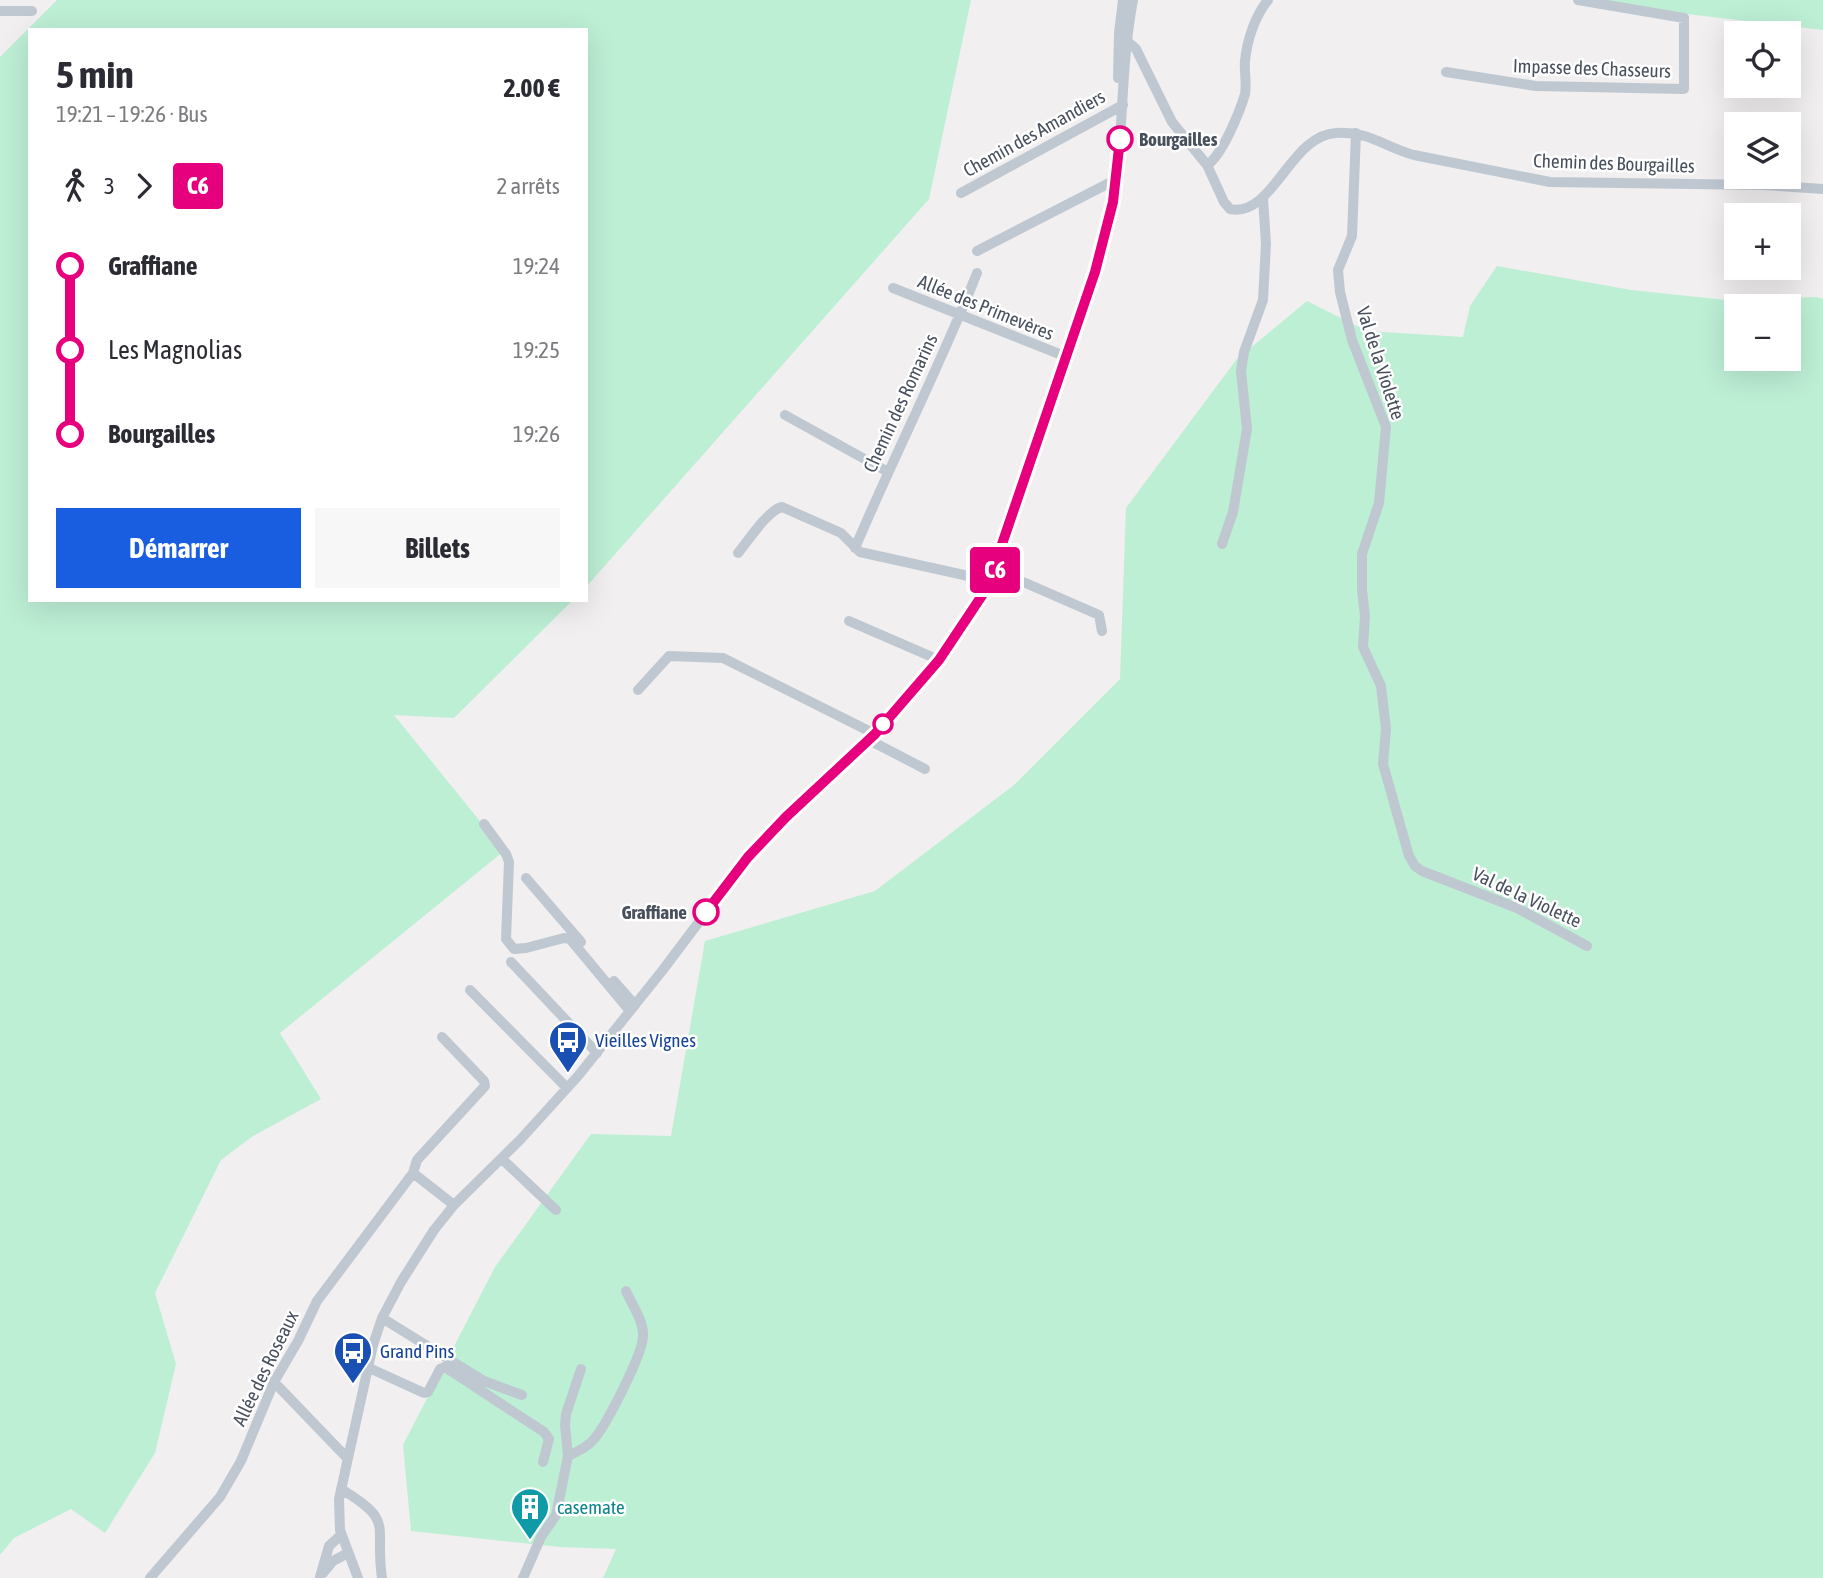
<!DOCTYPE html>
<html lang="fr">
<head>
<meta charset="utf-8">
<style>
  body { margin:0; font-family:"Asap Condensed",sans-serif; background:#f7f7f7; color:#2b2b33; height:100vh; display:flex; flex-direction:column; font-size:26px; white-space:nowrap }
  * { box-sizing:border-box; margin:0 }
  p { font-size:23px; color:#7c7c81 }
  .icon { flex:none; width:38px; height:38px; fill:none; stroke:currentColor; stroke-width:2; stroke-linecap:round; stroke-linejoin:round }
  .map { position:relative; flex:1; overflow:hidden }
  .drawer { position:absolute; left:28px; top:28px; width:560px; height:574px; display:flex; flex-direction:column; background:#fff; border-radius:0px; box-shadow:0 7px 28px #0002 }
  .drawer>* { flex:none }
  .badge { padding:0 14px; border-radius:5px; font-size:24px; line-height:46px }
  .buttons { position:absolute; left:1724px; top:21px; display:grid; gap:14px }
  .buttons a { display:grid; place-items:center; width:77px; height:77px; border-radius:0px; background:#fff; box-shadow:0 7px 28px #0002; font-size:35px }
  .map>.badge { position:absolute; translate:-50% -50%; box-shadow:0 0 0 4px #fff }
  .legs { display:flex; align-items:center; gap:10px; height:77px; padding:0 28px; font-size:23px }
  .legs p { margin-inline-start:auto }
  .summary { display:flex; align-items:center; justify-content:space-between; height:119px; padding:0 28px }
  h1 { font-size:38px; font-weight:700; line-height:52px }
  .action { display:flex; gap:14px; margin-top:auto; padding:14px 28px }
  .action a { flex:1; height:80px; border-radius:0px; background:#195ee1; color:#fff; font-size:28px; font-weight:700; line-height:80px; text-align:center }
  .action a+a { background:#f7f7f7; color:#2b2b33 }
  ul { padding:0 28px; list-style:none }
  li { display:flex; align-items:center; gap:24px; height:84px; font-size:26px }
  li i { display:grid; place-items:center; width:10px; height:100%; margin:0 9px; background:currentColor }
  li i::after { content:''; width:18px; height:18px; margin:-9px; border:5px solid; border-radius:50%; background:#fff }
  li p { margin-inline-start:auto }
  li:first-child i { background:linear-gradient(#0000 50%,currentColor 0) }
  li:last-child i { background:linear-gradient(currentColor 50%,#0000 0) }
  .map>svg:first-child { display:block }
  .green { fill:#bdefd5; fill-rule:evenodd }
  .lines { fill:none; stroke-linecap:round; stroke-linejoin:round }
  .minor { stroke:#bfc8d1; stroke-width:10 }
  .line-1-casing { stroke:#fff; stroke-width:16 }
  .line-1 { stroke:#e6007e; stroke-width:10 }
  .stop-1-dot { fill:#fff; stroke:#e6007e; stroke-width:3.5 }
  .labels { text-anchor:middle; stroke-width:5; stroke-linejoin:round; paint-order:stroke }
  .street-label { font-size:19px; fill:#47505c; stroke:#fff }
  .stop-label { font-size:19px; font-weight:bold; fill:#47505c; stroke:#fff; text-anchor:start }
  .transit-label { font-size:19px; fill:#164399; stroke:#fff; text-anchor:start }
  .culture-label { font-size:19px; fill:#0d838f; stroke:#fff; text-anchor:start }
</style>
</head>
<body>
<div class="map">
<svg width="1823" height="1578" viewBox="0 0 1823 1578">
  <rect width="100%" height="100%" fill="#f1efef"/>
  <path class="green" d="M57,0H971L929,199L586,587V30H30V600H573L454,718L394,715L504,851L280,1033L321,1099L253,1136L221,1160L155,1293L176,1364L155,1453L105,1533L71,1509L14,1538L0,1555V57Z
    M1596,0H1823V30L1619,6Z
    M1497,266L1631,290L1726,300L1817,297L1823,299V1578H603L616,1549L560,1547L411,1531L403,1445L495,1267L591,1134L671,1136L705,941L875,891L1014,785L1120,679L1126,508L1236,360L1307,301L1367,331L1463,337L1470,306ZM1736,306H1788V359H1736Z"/>
  <g class="lines">
    <path class="minor" d="M0,11H32
      M1119,39L1127,41L1136,49L1172,122L1207,165L1224,202L1230,209C1273,218 1290,135 1336,133C1370,131 1384,147 1414,155L1550,182L1764,185L1823,189
      M1446,72L1536,86L1684,89V18L1578,0
      M1118,78L1119,33L1123,0
      M1356,133L1352,236L1338,270L1340,292L1352,340L1386,427L1379,503L1362,554V590L1365,616L1363,647L1381,686L1386,729L1383,764L1409,856L1415,866L1422,871L1517,908L1587,946
      M1207,165C1222,156 1240,111 1245,94C1247,83 1244,72 1245,61C1247,40 1255,16 1268,0
      M961,193L1123,105
      M977,251L1117,179
      M893,288L1067,357
      M785,415L888,472
      M1222,544L1233,512L1247,429L1241,371L1244,352L1263,300L1266,244L1263,198
      M855,548C894,456 940,366 977,273
      M1002,549L1021,581L1099,615L1102,631
      M738,553C748,541 768,510 782,507L841,533L860,552L991,581
      M849,621L939,660
      M638,690L669,656L723,658L875,734
      M869,740L925,769
      M484,824L506,854L509,862L506,939L514,949L526,948L564,938L570,939L630,1011
      M526,878L581,942
      M511,962L597,1053
      M614,981L635,1005
      M470,990L567,1088
      M502,1159L556,1210
      M413,1173L454,1205
      M382,1318L484,1381L522,1395
      M367,1367L424,1393L428,1392L440,1369L445,1367L544,1432L549,1439L543,1462
      M274,1382L348,1459
      M568,1456C578,1451 588,1447 595,1438C607,1423 643,1354 643,1336C644,1321 632,1305 626,1291
      M341,1489C396,1522 374,1524 382,1578
      M323,1573L333,1561L348,1553
      M320,1577L329,1546L341,1535
      M150,1578L220,1497L241,1461L274,1382L298,1341L317,1301L413,1173L417,1160L485,1086L484,1081L442,1037
      M358,1578L340,1530L339,1499L373,1345L382,1318L401,1282L434,1230L454,1205L520,1140L578,1076L662,971L748,857L786,817L875,734L948,649L991,581L1095,272C1104,241 1114,209 1117,177C1123,118 1122,58 1133,0
      M523,1578L541,1537L556,1515L568,1456L565,1425L566,1414L581,1369"/>
  </g>
  <g class="lines">
    <defs>
      <path id="line-1" d="M706,912L748,857L786,817L875,734L939,660L987,588L1095,272L1113,202L1120,139"/>
    </defs>
    <use href="#line-1" class="line-1-casing"/>
    <use href="#line-1" class="line-1"/>
  </g>
  <defs>
    <symbol id="bus-pin" viewBox="-11 -11 22 30"><path d="M0 17L-7.5 6A9.5 9.5 0 1 1 7.5 6Z" fill="#1a4fb4" stroke="#fff"/><path d="M-5-6H5V4H4V6H2V4H-2V6H-4V4H-5ZM-3.5-4V0h7V-4ZM-3.5 1.2v1.5H-2V1.2ZM2 1.2v1.5H3.5V1.2Z" fill="#fff"/></symbol>
    <symbol id="building-pin" viewBox="-11 -11 22 30"><path d="M0 17L-7.5 6A9.5 9.5 0 1 1 7.5 6Z" fill="#0f9aa8" stroke="#fff"/><path d="M-4-6H4V6H1V3H-1V6H-4ZM-2.5-4.3h1.7v1.8h-1.7ZM.8-4.3h1.7v1.8H.8ZM-2.5-1h1.7V.8h-1.7ZM.8-1h1.7V.8H.8Z" fill="#fff"/></symbol>
  </defs>
  <g fill-rule="evenodd">
    <use href="#bus-pin" x="546" y="1018" width="44" height="60"/>
    <use href="#bus-pin" x="331" y="1329" width="44" height="60"/>
    <use href="#building-pin" x="508" y="1485" width="44" height="60"/>
  </g>
  <g class="stop-1-dot">
    <circle cx="1120" cy="139" r="12"/>
    <circle cx="883" cy="724" r="9"/>
    <circle cx="706" cy="912" r="12"/>
  </g>
  <g class="labels">
    <g class="street-label">
      <text transform="translate(1592 68) rotate(2)" y="7">Impasse des Chasseurs</text>
      <text transform="translate(1034 133) rotate(-29)" y="7">Chemin des Amandiers</text>
      <text transform="translate(1614 163) rotate(2)" y="7">Chemin des Bourgailles</text>
      <text transform="translate(986 307) rotate(22)" y="7">Allée des Primevères</text>
      <text transform="translate(1381 363) rotate(72)" y="7">Val de la Violette</text>
      <text transform="translate(900 403) rotate(-65)" y="7">Chemin des Romarins</text>
      <text transform="translate(1527 897) rotate(25)" y="7">Val de la Violette</text>
      <text transform="translate(265 1368) rotate(-64)" y="7">Allée des Roseaux</text>
    </g>
    <g class="stop-label">
      <text x="1139" y="146">Bourgailles</text>
      <text x="687" y="919" text-anchor="end">Graffiane</text>
    </g>
    <g class="transit-label">
      <text x="595" y="1047">Vieilles Vignes</text>
      <text x="380" y="1358">Grand Pins</text>
    </g>
    <g class="culture-label">
      <text x="557" y="1514">casemate</text>
    </g>
  </g>
</svg>
<div class="buttons">
<a><svg class="icon" aria-label="locate" viewBox="0 0 24 24"><circle cx="12" cy="12" r="6"/><path d="M12 2v4M12 18v4M2 12h4M18 12h4"/></svg></a>
<a><svg class="icon" aria-label="layers" viewBox="0 0 24 24"><path d="M12 4l9 5-9 5-9-5zM3 14l9 5 9-5"/></svg></a>
<a>+</a>
<a>−</a>
</div>
<b class="badge" style="left:995px;top:570px;background:#e6007e;color:#fff">C6</b>
<section class="drawer">
<div class="summary"><div><h1>5 min</h1><p>19:21 – 19:26 · Bus</p></div><b>2.00 €</b></div>
<div class="legs"><svg class="icon" aria-label="walk" viewBox="0 0 24 24"><circle cx="13" cy="4" r="2"/><path d="M13 8l-2 6 4 7M11 14l-3 7M7 12l3-4h3l4 4"/></svg>3<svg class="icon" aria-label="forward" viewBox="0 0 24 24"><path d="M9 5l7 7-7 7"/></svg><b class="badge" style="background:#e6007e;color:#fff">C6</b><p>2 arrêts</p></div>
<ul>
<li><i style="color:#e6007e"></i><b>Graffiane</b><p>19:24</p></li>
<li><i style="color:#e6007e"></i><span>Les Magnolias</span><p>19:25</p></li>
<li><i style="color:#e6007e"></i><b>Bourgailles</b><p>19:26</p></li>
</ul>
<div class="action"><a>Démarrer</a><a>Billets</a></div>
</section>
</div>
</body>
</html>
